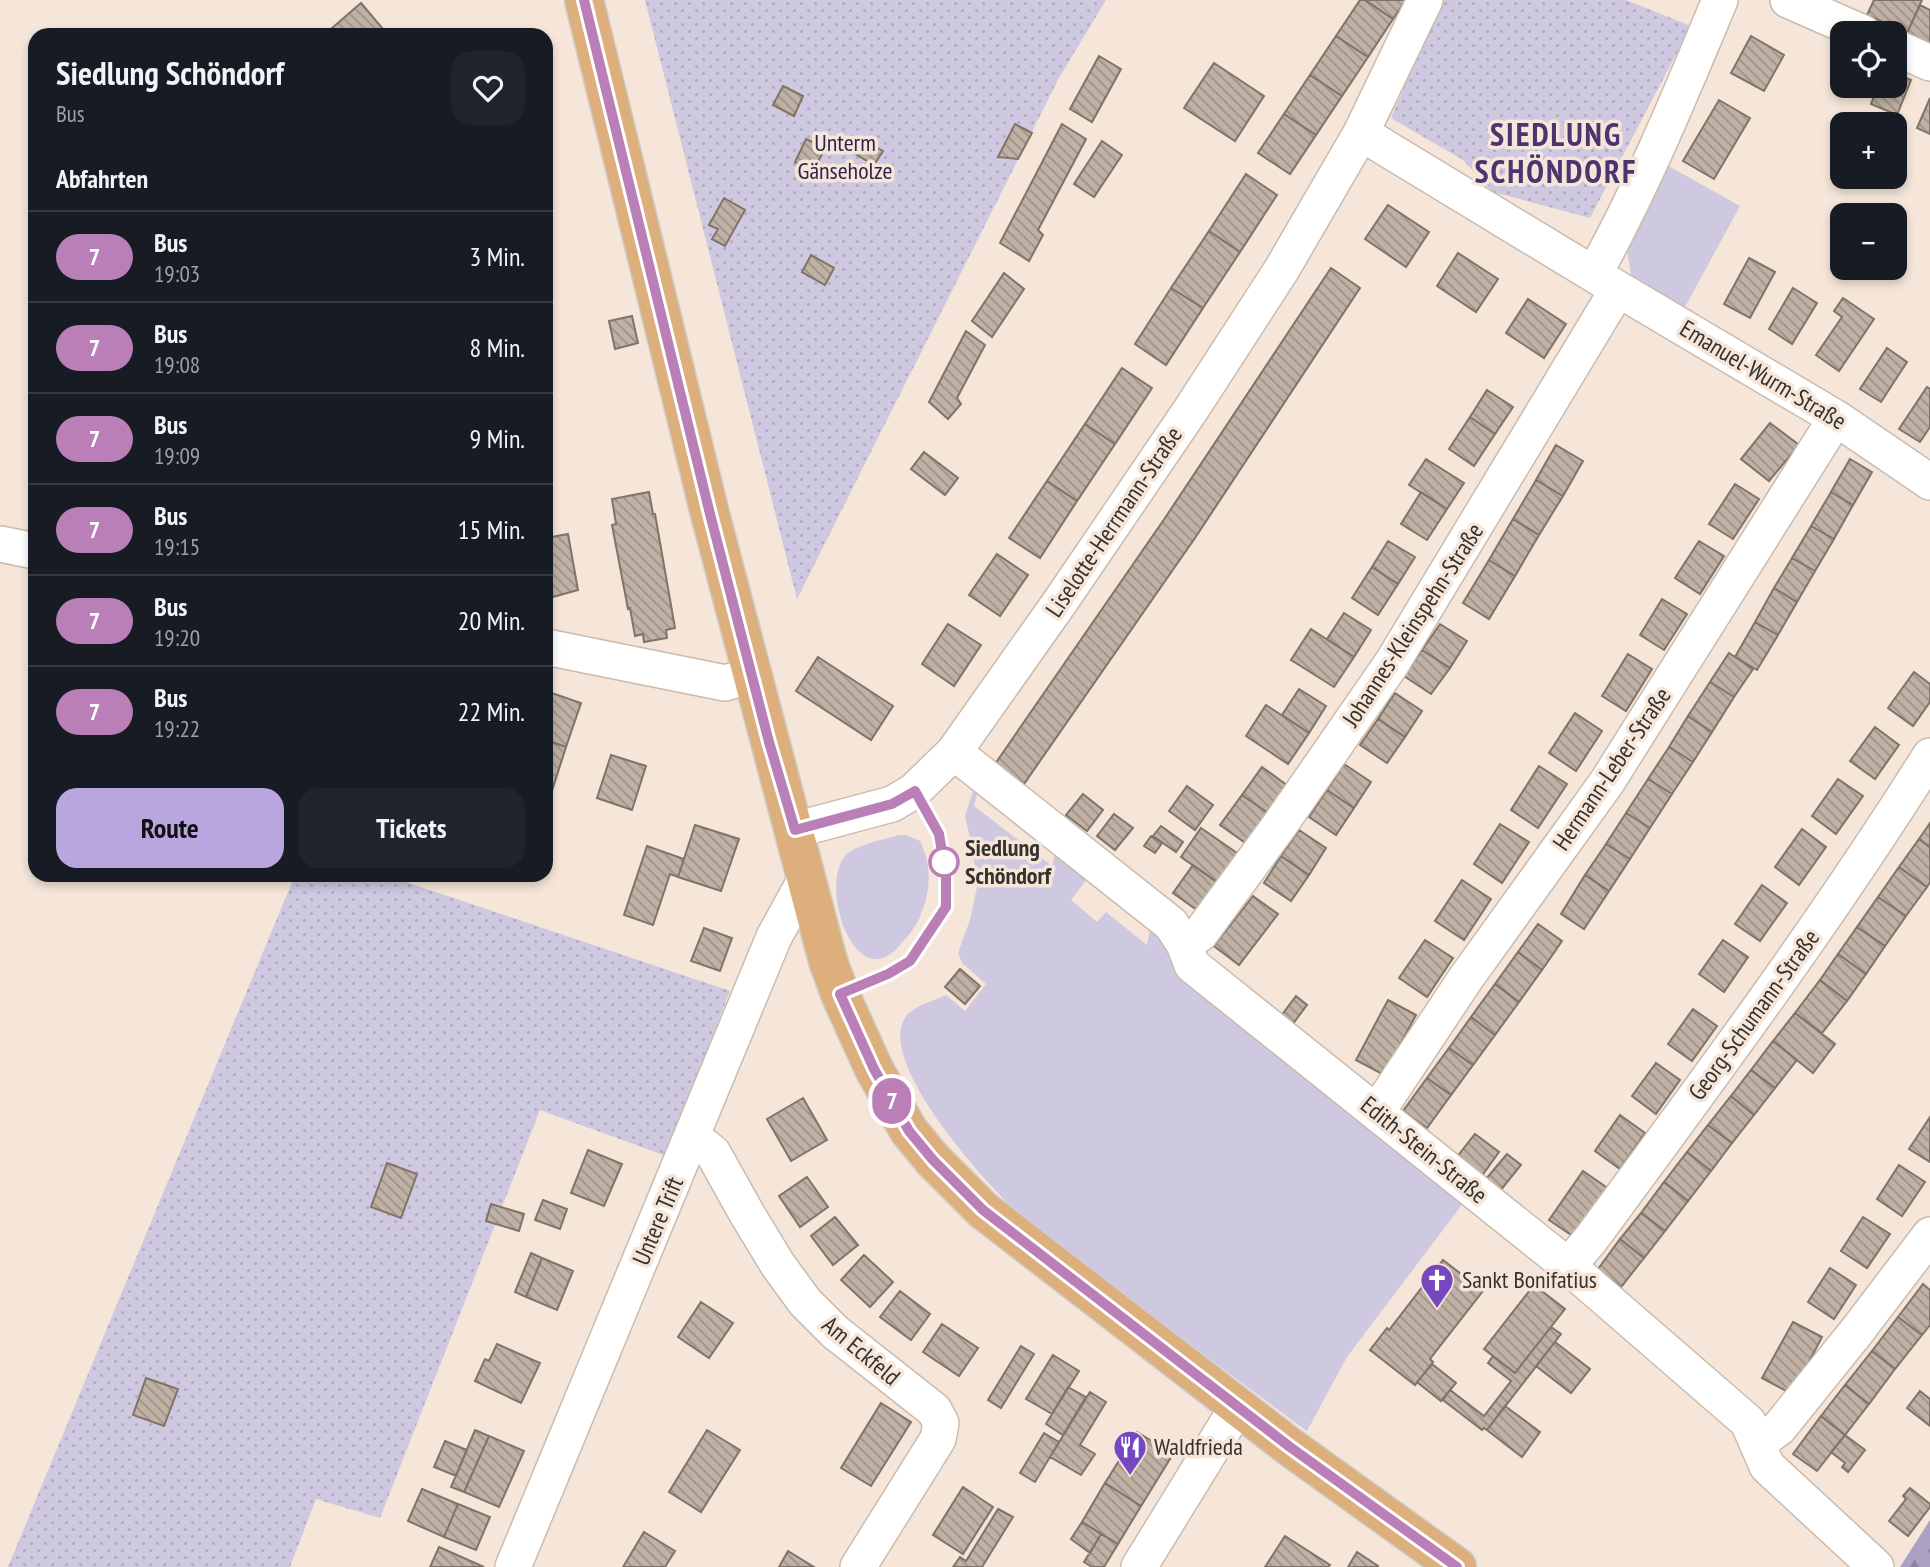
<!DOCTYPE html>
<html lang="de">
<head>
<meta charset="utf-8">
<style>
  body { margin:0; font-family:"PT Sans Narrow",sans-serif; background:#20242c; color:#f1f3f6; height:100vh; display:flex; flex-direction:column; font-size:26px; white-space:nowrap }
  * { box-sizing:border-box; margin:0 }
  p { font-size:23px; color:#9ea1a6 }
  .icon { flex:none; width:38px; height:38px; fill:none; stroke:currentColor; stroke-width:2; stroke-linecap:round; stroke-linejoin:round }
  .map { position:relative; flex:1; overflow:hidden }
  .details { position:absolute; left:28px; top:28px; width:525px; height:854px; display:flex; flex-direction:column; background:#171b24; border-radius:21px; box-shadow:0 4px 10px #0003 }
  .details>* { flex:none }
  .badge { padding:0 14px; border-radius:23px; font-size:24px; line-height:46px }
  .fabs { position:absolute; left:1830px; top:21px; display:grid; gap:14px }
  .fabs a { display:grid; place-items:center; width:77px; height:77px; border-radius:14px; background:#171b24; box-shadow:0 4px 10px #0003; font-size:35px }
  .map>.badge { position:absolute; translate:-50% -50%; box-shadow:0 0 0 4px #fff }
  h2 { padding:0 28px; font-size:26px; line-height:63px }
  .round { display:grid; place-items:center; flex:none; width:74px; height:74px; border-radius:21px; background:#20242c }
  .head { display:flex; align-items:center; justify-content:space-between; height:119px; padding:0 28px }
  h1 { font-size:33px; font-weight:600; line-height:52px }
  .cta { display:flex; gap:14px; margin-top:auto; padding:14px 28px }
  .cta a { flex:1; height:80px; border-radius:21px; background:#b9a6de; color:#111; font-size:28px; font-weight:600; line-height:80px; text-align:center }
  .cta a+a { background:#20242c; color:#f1f3f6 }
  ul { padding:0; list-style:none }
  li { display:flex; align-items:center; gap:21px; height:91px; padding:0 28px; border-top:2px solid #363941 }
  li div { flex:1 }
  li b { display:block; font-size:26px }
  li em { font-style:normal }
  li .badge { min-width:77px; font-weight:700; text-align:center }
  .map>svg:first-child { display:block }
  .grass { fill:#cec8e0 }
  .forest { fill:url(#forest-firs) }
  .park { fill:url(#park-dots) }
  .building { fill:url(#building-back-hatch); stroke:#807367; stroke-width:2 }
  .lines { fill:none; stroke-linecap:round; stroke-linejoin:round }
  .minor-casing { stroke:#cabbae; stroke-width:38 }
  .major-casing { stroke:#cfcecc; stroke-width:41 }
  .minor { stroke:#fff; stroke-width:35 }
  .major { stroke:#dcaf7c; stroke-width:38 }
  .line-casing { stroke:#fff; stroke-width:16 }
  .line { stroke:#b97fb6; stroke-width:10 }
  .stop-dot { fill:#fff; stroke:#b97fb6; stroke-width:3.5 }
  .labels { text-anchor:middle; stroke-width:7; stroke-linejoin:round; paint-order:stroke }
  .park-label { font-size:24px; fill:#31224e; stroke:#f5e6d9 }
  .street-label { font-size:24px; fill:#36312b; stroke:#f5e6d9 }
  .stop-label { font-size:24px; font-weight:bold; fill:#36312b; stroke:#f5e6d9; text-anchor:start }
  .poi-label { font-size:24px; fill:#36312b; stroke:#f5e6d9; text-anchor:start }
  .district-label { font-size:32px; font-weight:bold; letter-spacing:2px; fill:#493570; stroke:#f5e6d9 }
</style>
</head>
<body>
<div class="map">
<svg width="1930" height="1567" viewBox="0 0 1930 1567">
  <defs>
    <pattern id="forest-firs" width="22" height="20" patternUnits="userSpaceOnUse" patternTransform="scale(1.75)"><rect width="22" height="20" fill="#aaa1c3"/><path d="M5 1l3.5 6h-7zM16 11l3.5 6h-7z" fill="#8b849f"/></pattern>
    <pattern id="park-dots" width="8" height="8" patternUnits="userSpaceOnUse" patternTransform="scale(1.75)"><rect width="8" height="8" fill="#cec8e0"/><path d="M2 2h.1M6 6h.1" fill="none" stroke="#b2acc0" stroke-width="1.8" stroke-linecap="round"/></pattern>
    <pattern id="building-back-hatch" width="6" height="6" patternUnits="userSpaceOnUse" patternTransform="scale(1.75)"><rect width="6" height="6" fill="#c0b1a5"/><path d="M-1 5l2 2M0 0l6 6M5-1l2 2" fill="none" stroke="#9d9187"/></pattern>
  </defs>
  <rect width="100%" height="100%" fill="#f5e6d9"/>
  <path class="grass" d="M1663,163L1740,206L1684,309L1631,275L1626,243Z
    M976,782L979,786L974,806L1052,866L1057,846L1090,875L1071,900L1097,922L1106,912L1147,945L1151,923L1464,1202L1347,1357L1307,1431C1234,1377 1161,1324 1090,1268C1064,1247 1035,1228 1010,1205C980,1176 877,1061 905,1018C912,1006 934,1001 946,995L965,1011L986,984L962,963L958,953L970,920L977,887L972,846L965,816Z
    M899,835H906L920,841C932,865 931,890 921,914C917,926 908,936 900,945C854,1000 816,879 848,853C862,843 883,840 899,835Z"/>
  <path class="forest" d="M1930,1520V1567H1900Z"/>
  <path class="park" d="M645,0H1106L1059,78L797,599Z
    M1441,0H1626L1691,26L1590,218L1493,192L1463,160L1391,118Z
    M295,875H385L730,991L666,1156L540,1110L380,1518L316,1499L290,1567H8Z"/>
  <path class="building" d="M1360,0H1365L1393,19L1368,57L1336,36Z
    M1365,0H1406L1393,19Z
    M1874,0H1922L1907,33L1867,15Z
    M361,3L388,35H324Z
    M1920,5L1930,10V43L1907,33Z
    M1336,36L1368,57L1342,96L1310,75Z
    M1751,36L1784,55L1764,91L1731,73Z
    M1099,56L1121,69L1092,122L1070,109Z
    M1214,63L1264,96L1235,141L1184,108Z
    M1895,73L1911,80L1897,115L1871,104L1878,86H1895Z
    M1310,75L1342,96L1316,135L1284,114Z
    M783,86L803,96L794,116L773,105Z
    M1930,98V134L1917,128Z
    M1719,100L1750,118L1714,179L1683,161Z
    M1284,114L1316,135L1290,174L1258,153Z
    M1015,124L1032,133L1018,159L998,157Z
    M1062,124L1086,139L1038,230L1043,235L1029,261L1000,243Z
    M858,137L883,151L874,165L850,151Z
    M806,139L825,148L813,172L795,162Z
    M1102,141L1122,155L1094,197L1074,184Z
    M1246,174L1277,195L1240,252L1209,231Z
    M724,198L745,210L725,246L712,239L718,229L709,225Z
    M1388,205L1429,232L1406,267L1365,239Z
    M1209,231L1240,252L1203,308L1171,288Z
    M1458,253L1498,279L1476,312L1437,286Z
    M811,255L834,268L825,285L802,272Z
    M1749,258L1775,272L1750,318L1724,304Z
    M1331,268L1360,288L1195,538L1024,784L995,764L1165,518Z
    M1004,273L1024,289L992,337L972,321Z
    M1171,288L1203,308L1166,365L1135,344Z
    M1793,288L1817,303L1792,344L1769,329Z
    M1843,298L1874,319L1839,371L1816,355L1842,317L1834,311Z
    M1528,299L1566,324L1544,358L1506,333Z
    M632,316L638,343L615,349L609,321Z
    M966,331L985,345L957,398L961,404L948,419L929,402Z
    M1887,348L1907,362L1881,402L1860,389Z
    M1122,368L1152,388L1115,444L1085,424Z
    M1927,387L1930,389V427L1920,442L1899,429Z
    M1487,390L1513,407L1495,434L1470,417Z
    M1470,417L1495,434L1474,466L1449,449Z
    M1770,423L1799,445L1769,481L1741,459Z
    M1085,424L1115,444L1077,501L1047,481Z
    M1556,445L1583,461L1563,496L1536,480Z
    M924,452L958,478L945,495L911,469Z
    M1426,459L1464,483L1447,509L1409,485Z
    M1850,459L1872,472L1853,505L1831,492Z
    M1536,480L1563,496L1539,535L1513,519Z
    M1047,481L1077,501L1040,558L1009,538Z
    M1735,484L1759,499L1733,539L1709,524Z
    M649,492L653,514H655L675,628L666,630L667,638L644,642L643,634L635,636L630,608L628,609L612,525L616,524L612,499Z
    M1421,492L1447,509L1427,540L1401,524Z
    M1831,492L1853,505L1834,539L1811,526Z
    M1513,519L1539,535L1515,576L1489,560Z
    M1811,526L1834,539L1815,571L1792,558Z
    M568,534L578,590L546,599V538Z
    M1388,541L1415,557L1398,584L1372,567Z
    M1699,541L1724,556L1700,594L1675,578Z
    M997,554L1028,575L1000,616L969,595Z
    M1792,558L1815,571L1797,602L1774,588Z
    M1489,560L1515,576L1489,619L1463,603Z
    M1372,567L1398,584L1378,615L1352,598Z
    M1774,588L1797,602L1778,635L1755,622Z
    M1662,599L1687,614L1664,650L1640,635Z
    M1344,613L1371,630L1354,657L1327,639Z
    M1755,622L1778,635L1757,670L1735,657Z
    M948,624L981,645L954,686L922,664Z
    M1440,624L1467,641L1450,668L1422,650Z
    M1311,629L1354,657L1334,687L1291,660Z
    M1422,650L1450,668L1431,694L1404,676Z
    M1729,653L1753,669L1734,697L1710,682Z
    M1628,654L1652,669L1626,711L1602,696Z
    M818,657L893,706L871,740L796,691Z
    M1914,672L1930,684V702L1913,726L1888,708Z
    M1710,682L1734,697L1712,732L1688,716Z
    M1299,689L1326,706L1309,733L1282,715Z
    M546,691L581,703L566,747L546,740Z
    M1395,693L1422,711L1405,737L1378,719Z
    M1266,705L1309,733L1288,764L1246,736Z
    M1575,713L1602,731L1576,771L1549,753Z
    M1688,716L1712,732L1693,762L1669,747Z
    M1378,719L1405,737L1387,763L1360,745Z
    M1875,727L1899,745L1875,779L1850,761Z
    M546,740L566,747L549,800L546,799Z
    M1669,747L1693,762L1672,794L1648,779Z
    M611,755L646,766L632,810L597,798Z
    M1344,764L1371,782L1354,808L1327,790Z
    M1539,766L1567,784L1538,828L1511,810Z
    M1262,767L1288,786L1268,813L1242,795Z
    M1648,779L1672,794L1650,828L1626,813Z
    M1838,779L1863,796L1836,834L1812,816Z
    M1187,786L1213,805L1195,830L1169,811Z
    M1327,790L1354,808L1336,835L1309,817Z
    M1083,794L1103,810L1087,831L1066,815Z
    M1242,795L1268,813L1247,844L1220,825Z
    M1626,813L1650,828L1630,859L1606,844Z
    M1114,814L1133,828L1115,850L1097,836Z
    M1930,823V847L1919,839Z
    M1500,824L1529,842L1502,883L1474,864Z
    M695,825L739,839L721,891L678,877Z
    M1161,826L1183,842L1176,852L1153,836Z
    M1201,828L1237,853L1217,882L1181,857Z
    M1802,829L1826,847L1799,885L1775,867Z
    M1299,830L1326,848L1309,875L1281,856Z
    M1151,836L1162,843L1155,853L1144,846Z
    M1919,839L1930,847V882L1927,887L1899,867Z
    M1606,844L1630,859L1609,891L1585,875Z
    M647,846L684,859L678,877L670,874L653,925L624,915Z
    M1281,856L1309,875L1291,901L1264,883Z
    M1193,865L1217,882L1197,910L1173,893Z
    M1899,867L1927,887L1906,916L1878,897Z
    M1585,875L1609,891L1584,929L1561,914Z
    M1462,880L1491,899L1464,940L1435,921Z
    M1762,885L1787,903L1760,941L1735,924Z
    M1253,896L1278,914L1239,965L1214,946Z
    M1878,897L1906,916L1885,946L1857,927Z
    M1538,924L1562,941L1542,970L1518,952Z
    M1857,927L1885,946L1866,974L1838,954Z
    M704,928L732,938L720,971L691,961Z
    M1425,940L1453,958L1427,997L1399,978Z
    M1723,940L1748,957L1724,992L1699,974Z
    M1518,952L1542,970L1519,1002L1495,984Z
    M1838,954L1866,974L1847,1001L1820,980Z
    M960,969L980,986L965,1004L945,987Z
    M1820,980L1847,1001L1822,1033L1795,1013Z
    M1495,984L1519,1002L1495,1035L1471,1017Z
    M1296,996L1307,1005L1292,1025L1281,1016Z
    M1388,1000L1416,1015L1384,1075L1356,1060Z
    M1693,1009L1717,1026L1692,1061L1668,1044Z
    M1795,1013L1835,1044L1813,1073L1773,1041Z
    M1471,1017L1495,1035L1473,1065L1449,1048Z
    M1773,1041L1797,1060L1775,1088L1751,1070Z
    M1449,1048L1473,1065L1451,1095L1427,1078Z
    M1656,1063L1680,1080L1656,1114L1632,1096Z
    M1751,1070L1775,1088L1754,1115L1731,1096Z
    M1427,1078L1451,1095L1427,1128L1403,1111Z
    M1731,1096L1754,1115L1732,1143L1708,1125Z
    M803,1098L827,1140L791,1161L767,1119Z
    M1620,1115L1645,1133L1620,1169L1595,1151Z
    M1930,1117V1162L1909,1149Z
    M1708,1125L1732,1143L1711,1171L1687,1152Z
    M1475,1134L1499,1152L1481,1177L1456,1158Z
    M588,1150L622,1164L604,1206L571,1193Z
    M1687,1152L1711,1171L1688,1201L1664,1182Z
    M1507,1154L1521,1165L1500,1191L1486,1179Z
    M387,1163L417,1174L401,1218L371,1207Z
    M1899,1165L1925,1182L1902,1216L1877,1199Z
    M1583,1171L1609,1189L1574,1237L1549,1220Z
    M807,1177L828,1207L800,1227L779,1196Z
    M1664,1182L1688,1201L1665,1231L1641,1213Z
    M543,1200L567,1209L560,1229L535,1220Z
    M491,1204L524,1214L519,1231L486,1221Z
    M1641,1213L1665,1231L1644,1258L1620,1239Z
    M835,1217L858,1245L833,1265L811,1236Z
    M1863,1217L1890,1234L1867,1268L1841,1251Z
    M1620,1239L1644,1258L1621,1287L1598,1269Z
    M531,1253L542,1258L526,1297L515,1292Z
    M864,1255L893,1282L870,1307L841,1280Z
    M542,1258L573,1271L557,1310L526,1297Z
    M1443,1260L1483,1291L1430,1359L1433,1362L1415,1385L1370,1350L1387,1328L1389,1330Z
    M1830,1268L1856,1285L1834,1319L1808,1302Z
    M1923,1284L1930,1290V1325L1922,1335L1898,1317Z
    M1534,1285L1565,1309L1515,1373L1484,1349Z
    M900,1291L930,1314L911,1340L880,1317Z
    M701,1302L733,1323L709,1358L678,1337Z
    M1898,1317L1922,1335L1895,1369L1872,1351Z
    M1793,1322L1822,1337L1792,1394L1762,1378Z
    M942,1324L978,1348L959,1376L923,1352Z
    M1551,1327L1561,1334L1487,1430L1484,1428L1482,1430L1443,1400L1450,1390L1484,1416L1511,1381L1488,1363L1493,1356L1515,1373Z
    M1555,1342L1590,1369L1571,1393L1536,1366Z
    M497,1344L540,1363L521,1403L475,1381L485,1359L489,1361Z
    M1021,1346L1034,1354L1001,1408L988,1400Z
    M1872,1351L1895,1369L1869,1404L1845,1385Z
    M1053,1355L1079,1371L1052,1414L1026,1399Z
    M1432,1364L1456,1383L1441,1401L1417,1382Z
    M146,1378L178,1389L164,1426L133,1415Z
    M1845,1385L1869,1404L1845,1435L1821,1416Z
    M1068,1387L1086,1397L1063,1435L1046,1424Z
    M1920,1391L1930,1399V1426L1907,1408Z
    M1090,1392L1106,1402L1080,1445L1095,1454L1081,1475L1050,1457Z
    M881,1403L911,1422L871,1486L841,1468Z
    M1505,1406L1540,1432L1522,1457L1487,1430Z
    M1821,1416L1845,1435L1817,1471L1793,1454Z
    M475,1430L489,1436L464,1492L451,1487Z
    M707,1430L740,1450L701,1512L669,1492Z
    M1137,1432L1173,1454L1141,1506L1105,1483Z
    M1044,1433L1059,1442L1035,1482L1020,1473Z
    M1845,1435L1865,1450L1848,1472L1842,1467L1845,1463L1831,1452Z
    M489,1436L524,1451L499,1507L464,1492Z
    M445,1441L467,1450L456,1476L434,1467Z
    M1105,1483L1141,1506L1118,1544L1082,1522Z
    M963,1487L993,1507L963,1554L933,1535Z
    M1910,1488L1930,1504V1507L1908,1536L1889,1521L1906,1499L1903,1496Z
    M422,1489L458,1504L444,1537L408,1521Z
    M458,1504L490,1517L476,1550L444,1537Z
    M998,1509L1013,1517L982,1567H953L960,1557L966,1561Z
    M1082,1522L1101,1534L1090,1553L1071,1539Z
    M644,1532L675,1551L665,1567H623Z
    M1101,1534L1118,1544L1104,1567H1092L1084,1562Z
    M1285,1536L1330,1565L1328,1567H1265Z
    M439,1547L484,1567H430Z
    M788,1551L814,1567H779Z
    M1357,1552L1378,1566L1377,1567H1348Z"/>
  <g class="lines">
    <defs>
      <path id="minor" d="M1788,0L1863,33
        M1895,47L1930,63
        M1361,133L1618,289L1836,418L1930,482
        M1594,274C1643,186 1681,93 1720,0
        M0,544L35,551
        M546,647L725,683L752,675
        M954,752L1171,924L1184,944L1192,965L1568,1266L1748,1422L1767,1466L1876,1567
        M795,830L892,804L914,791L954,752L1060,602L1192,408L1282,269L1361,133L1425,0
        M1184,944L1200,934L1279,826L1392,663L1618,289
        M1377,1112L1466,978L1607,782L1836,418
        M693,1137L713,1153L747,1214L778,1265L805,1302L835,1332L934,1410L941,1423L938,1439L858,1567
        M1568,1266L1591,1239C1708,1080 1825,923 1930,756
        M1758,1443L1779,1428L1857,1331L1930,1235
        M513,1567L774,937L807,877
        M1139,1567L1238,1406"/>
      <path id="major" d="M584,0L710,514L828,961L840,994L874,1069L909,1131L933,1160L983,1210L1290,1447L1457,1567"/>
    </defs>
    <use href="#minor" class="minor-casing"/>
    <use href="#major" class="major-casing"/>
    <use href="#minor" class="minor"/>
    <use href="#major" class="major"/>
  </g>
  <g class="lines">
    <defs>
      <path id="line" d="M584,0L710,514L769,742L795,830L892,804L915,791L939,834L946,876V907L910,961L888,974L840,994L874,1069L909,1131L933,1160L983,1210L1290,1447L1457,1567"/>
    </defs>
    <use href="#line" class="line-casing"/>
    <use href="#line" class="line"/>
  </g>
  <defs>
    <symbol id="church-pin" viewBox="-11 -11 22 30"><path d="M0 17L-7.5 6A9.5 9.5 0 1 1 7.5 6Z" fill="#7548c0" stroke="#f5e6d9"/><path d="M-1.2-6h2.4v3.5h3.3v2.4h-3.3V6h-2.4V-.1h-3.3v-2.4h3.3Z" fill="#fff"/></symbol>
    <symbol id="restaurant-pin" viewBox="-11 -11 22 30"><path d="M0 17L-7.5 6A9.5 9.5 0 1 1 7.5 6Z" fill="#7548c0" stroke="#f5e6d9"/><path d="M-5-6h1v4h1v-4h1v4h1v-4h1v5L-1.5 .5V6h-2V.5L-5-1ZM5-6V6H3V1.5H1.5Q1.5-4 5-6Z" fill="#fff"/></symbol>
  </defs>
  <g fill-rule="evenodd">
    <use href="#church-pin" x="1418" y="1261" width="38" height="52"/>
    <use href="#restaurant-pin" x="1111" y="1428" width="38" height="52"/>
  </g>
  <circle class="stop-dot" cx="944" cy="862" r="14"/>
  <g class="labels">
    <g class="park-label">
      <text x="845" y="151">Unterm<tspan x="845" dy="28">Gänseholze</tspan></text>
    </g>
    <g class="street-label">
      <text transform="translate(1763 375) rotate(31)" y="8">Emanuel-Wurm-Straße</text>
      <text transform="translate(1114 522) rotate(-56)" y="8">Liselotte-Herrmann-Straße</text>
      <text transform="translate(1413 625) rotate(-57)" y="8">Johannes-Kleinspehn-Straße</text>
      <text transform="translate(1612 769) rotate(-56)" y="8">Hermann-Leber-Straße</text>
      <text transform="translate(1754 1015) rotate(-54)" y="8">Georg-Schumann-Straße</text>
      <text transform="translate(1424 1150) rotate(39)" y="8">Edith-Stein-Straße</text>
      <text transform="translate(658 1221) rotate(-67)" y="8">Untere Trift</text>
      <text transform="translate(861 1351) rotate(40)" y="8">Am Eckfeld</text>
    </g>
    <g class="stop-label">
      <text x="965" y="856">Siedlung<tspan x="965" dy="28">Schöndorf</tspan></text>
    </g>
    <g class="poi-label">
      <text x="1462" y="1288">Sankt Bonifatius</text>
      <text x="1154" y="1455">Waldfrieda</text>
    </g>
    <g class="district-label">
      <text x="1556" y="146">SIEDLUNG<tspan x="1556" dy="37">SCHÖNDORF</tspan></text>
    </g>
  </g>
</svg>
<div class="fabs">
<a><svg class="icon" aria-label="locate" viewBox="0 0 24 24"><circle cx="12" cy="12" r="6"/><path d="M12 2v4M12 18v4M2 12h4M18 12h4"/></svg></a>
<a>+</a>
<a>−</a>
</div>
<b class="badge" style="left:892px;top:1101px;background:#b97fb6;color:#fff">7</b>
<section class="details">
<div class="head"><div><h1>Siedlung Schöndorf</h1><p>Bus</p></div><a class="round"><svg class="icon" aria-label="heart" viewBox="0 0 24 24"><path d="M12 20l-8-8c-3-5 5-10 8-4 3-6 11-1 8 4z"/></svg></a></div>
<h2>Abfahrten</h2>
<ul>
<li><span class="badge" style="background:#b97fb6;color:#fff">7</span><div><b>Bus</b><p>19:03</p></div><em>3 Min.</em></li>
<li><span class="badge" style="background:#b97fb6;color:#fff">7</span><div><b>Bus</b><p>19:08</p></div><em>8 Min.</em></li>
<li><span class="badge" style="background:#b97fb6;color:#fff">7</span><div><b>Bus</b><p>19:09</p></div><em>9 Min.</em></li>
<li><span class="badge" style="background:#b97fb6;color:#fff">7</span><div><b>Bus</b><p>19:15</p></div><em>15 Min.</em></li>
<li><span class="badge" style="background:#b97fb6;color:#fff">7</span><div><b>Bus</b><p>19:20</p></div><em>20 Min.</em></li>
<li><span class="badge" style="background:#b97fb6;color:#fff">7</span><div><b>Bus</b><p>19:22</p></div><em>22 Min.</em></li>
</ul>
<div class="cta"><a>Route</a><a>Tickets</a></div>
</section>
</div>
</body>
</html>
